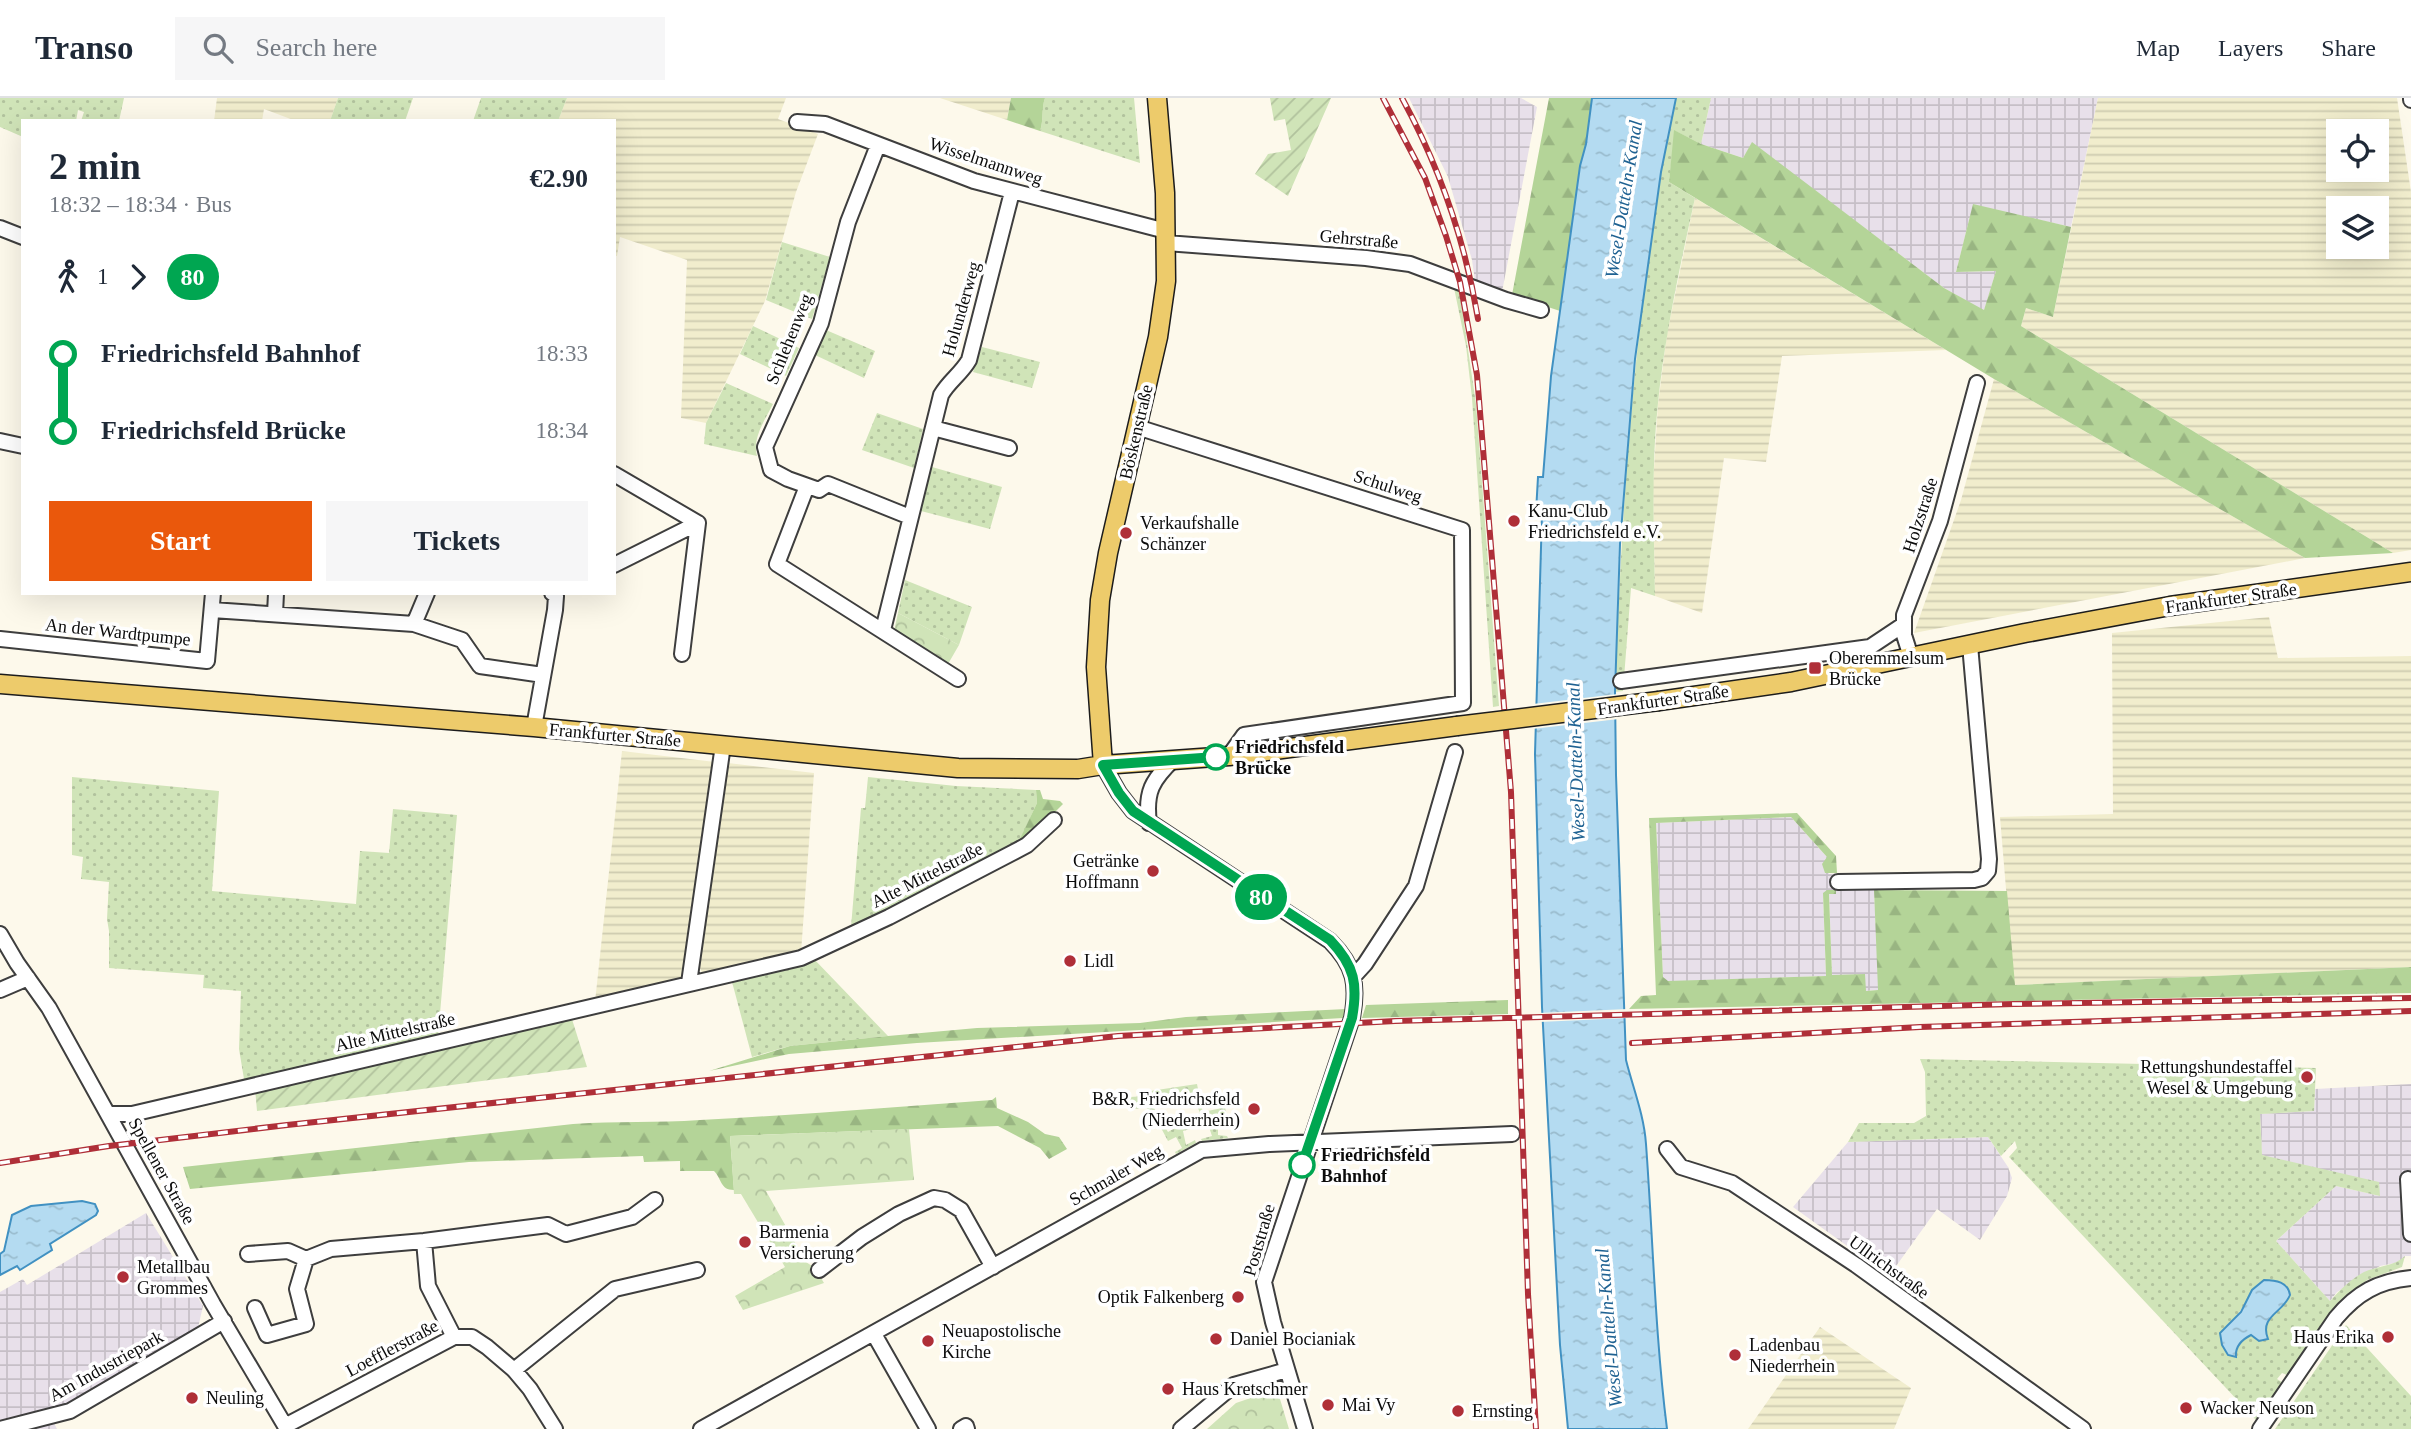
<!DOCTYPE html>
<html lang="en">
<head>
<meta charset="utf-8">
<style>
  body { margin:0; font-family:"Times New Roman",serif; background:#f6f6f7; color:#1f2937; height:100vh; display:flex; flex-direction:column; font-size:26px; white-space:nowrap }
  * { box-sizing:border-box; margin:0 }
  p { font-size:23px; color:#747a83 }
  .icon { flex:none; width:38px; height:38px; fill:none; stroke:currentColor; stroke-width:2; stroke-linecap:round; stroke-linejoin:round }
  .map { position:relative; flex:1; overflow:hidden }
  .drawer { position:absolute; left:21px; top:21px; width:595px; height:476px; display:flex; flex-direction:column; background:#fff; border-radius:0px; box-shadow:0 7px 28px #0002 }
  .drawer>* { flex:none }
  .badge { padding:0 14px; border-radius:23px; font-size:24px; line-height:46px }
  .fabs { position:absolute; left:2326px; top:21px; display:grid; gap:14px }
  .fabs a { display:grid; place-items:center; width:63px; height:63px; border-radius:0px; background:#fff; box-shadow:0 7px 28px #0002; font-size:35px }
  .map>.badge { position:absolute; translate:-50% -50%; box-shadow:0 0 0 4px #fff }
  .legs { display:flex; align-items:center; gap:10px; height:77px; padding:0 28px; font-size:23px }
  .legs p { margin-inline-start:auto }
  .head { display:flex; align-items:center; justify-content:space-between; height:119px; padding:0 28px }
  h1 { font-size:38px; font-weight:800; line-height:52px }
  .action { display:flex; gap:14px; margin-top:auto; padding:14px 28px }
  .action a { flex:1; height:80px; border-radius:0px; background:#ea580c; color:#fff; font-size:28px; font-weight:800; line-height:80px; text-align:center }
  .action a+a { background:#f6f6f7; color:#1f2937 }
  ul { padding:0 28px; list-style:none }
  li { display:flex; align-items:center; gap:24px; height:77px; font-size:26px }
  li i { display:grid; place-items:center; width:10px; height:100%; margin:0 9px; background:currentColor }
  li i::after { content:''; width:18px; height:18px; margin:-9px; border:5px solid; border-radius:50%; background:#fff }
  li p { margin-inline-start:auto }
  li:first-child i { background:linear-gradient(#0000 50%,currentColor 0) }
  li:last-child i { background:linear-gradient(currentColor 50%,#0000 0) }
  header { display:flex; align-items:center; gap:42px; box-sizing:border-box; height:98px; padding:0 35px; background:#fff; border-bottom:2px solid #e0e1e3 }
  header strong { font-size:33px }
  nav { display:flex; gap:38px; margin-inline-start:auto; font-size:24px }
  .search { width:490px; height:63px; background:#f6f6f7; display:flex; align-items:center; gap:18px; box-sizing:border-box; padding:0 24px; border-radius:0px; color:#747a83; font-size:26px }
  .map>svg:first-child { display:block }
  .industrial { fill:url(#industrial-grid) }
  .farmland { fill:url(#farmland-rules); fill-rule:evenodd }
  .grass { fill:url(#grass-dots); fill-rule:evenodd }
  .forest { fill:url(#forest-firs) }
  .park { fill:url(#park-crowns) }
  .garden { fill:url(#garden-furrows) }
  .water { fill:url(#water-ripples); stroke:#4191c2; stroke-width:2 }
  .pier { fill:#fdf9eb }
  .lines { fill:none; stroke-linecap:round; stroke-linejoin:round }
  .minor-casing { stroke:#3e3e3e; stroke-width:18 }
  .major-casing { stroke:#1c1c1c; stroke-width:21 }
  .minor { stroke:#fff; stroke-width:14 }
  .major { stroke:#edcb6b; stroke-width:18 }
  .rail-casing { stroke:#af2f38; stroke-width:6 }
  .rail { stroke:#fff; stroke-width:3.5; stroke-dasharray:10; stroke-linecap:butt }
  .major-bridge-casing { stroke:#1c1c1c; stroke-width:21; stroke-linecap:butt }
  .major-bridge { stroke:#edcb6b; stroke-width:18 }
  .line-1-casing { stroke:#fff; stroke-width:16 }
  .line-1 { stroke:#00a651; stroke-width:10 }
  .poi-dot { fill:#af2f38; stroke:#fff; stroke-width:2.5 }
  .stop-1-dot { fill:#fff; stroke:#00a651; stroke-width:3.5 }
  .labels { text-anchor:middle; stroke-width:7; stroke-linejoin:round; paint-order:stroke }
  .street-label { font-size:18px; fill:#0b0b0b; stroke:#fff }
  .poi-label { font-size:18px; fill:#0b0b0b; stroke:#fff; text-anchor:start }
  .stop-label { font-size:18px; font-weight:bold; fill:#0b0b0b; stroke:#fff; text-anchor:start }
  .water-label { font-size:19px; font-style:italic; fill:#1f6292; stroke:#fff }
</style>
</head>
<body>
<header>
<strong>Transo</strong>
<div class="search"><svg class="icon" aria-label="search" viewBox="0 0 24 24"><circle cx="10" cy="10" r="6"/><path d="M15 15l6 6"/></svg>Search here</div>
<nav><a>Map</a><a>Layers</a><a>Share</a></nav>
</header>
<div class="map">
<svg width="2411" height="1331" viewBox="0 0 2411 1331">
  <defs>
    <pattern id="industrial-grid" width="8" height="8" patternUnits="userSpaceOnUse" patternTransform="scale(1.75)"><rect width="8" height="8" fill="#e8e0ea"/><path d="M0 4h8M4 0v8" fill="none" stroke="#c6bfc7"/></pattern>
    <pattern id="farmland-rules" width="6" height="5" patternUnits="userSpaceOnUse" patternTransform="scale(1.75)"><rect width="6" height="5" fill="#f1edcd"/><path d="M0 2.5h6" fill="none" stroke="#cdcaaf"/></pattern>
    <pattern id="grass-dots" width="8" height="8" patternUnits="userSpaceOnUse" patternTransform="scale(1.75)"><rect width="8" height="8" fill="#d0e4b8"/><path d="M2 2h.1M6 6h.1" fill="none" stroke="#b1c29d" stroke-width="1.8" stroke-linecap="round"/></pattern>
    <pattern id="forest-firs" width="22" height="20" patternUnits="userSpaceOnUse" patternTransform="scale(1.75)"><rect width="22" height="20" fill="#b4d498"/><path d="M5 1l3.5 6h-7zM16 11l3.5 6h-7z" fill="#99b582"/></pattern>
    <pattern id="park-crowns" width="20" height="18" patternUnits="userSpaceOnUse" patternTransform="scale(1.75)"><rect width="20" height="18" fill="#d0e4b8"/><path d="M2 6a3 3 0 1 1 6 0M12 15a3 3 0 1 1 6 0" fill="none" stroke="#b1c29d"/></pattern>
    <pattern id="garden-furrows" width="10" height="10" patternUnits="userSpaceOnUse" patternTransform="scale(1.75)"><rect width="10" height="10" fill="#d0e4b8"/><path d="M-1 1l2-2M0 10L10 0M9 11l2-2" fill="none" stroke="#b1c29d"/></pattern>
    <pattern id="water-ripples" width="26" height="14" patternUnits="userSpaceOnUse" patternTransform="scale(1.75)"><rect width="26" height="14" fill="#b4dbf1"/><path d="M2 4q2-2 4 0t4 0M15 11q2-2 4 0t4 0" fill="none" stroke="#99bbcd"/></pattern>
  </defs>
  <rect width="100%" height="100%" fill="#fdf9eb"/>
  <path class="industrial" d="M1409,0H1521L1537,9L1502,194L1475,183L1472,162L1448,79Z
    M1711,0H2098L2071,129L1973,107L1956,174L1996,173L1984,213L1944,190L1752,45L1743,60L1701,46Z
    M1791,719L1827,759L1829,776L1861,775V792H1874L1879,892L1866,893L1832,878L1829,795L1836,792L1823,796L1826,878L1668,884L1663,879L1656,725Z
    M2411,986V1158H2405L2400,1164L2380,1168L2337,1194L2330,1203L2276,1143L2336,1088L2380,1098L2262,1057L2260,1016L2314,1013L2315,991Z
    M1988,1039L2008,1069L2012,1080L2007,1098L1980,1142L1937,1111L1889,1178L1793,1109L1848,1044Z
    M146,1115L203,1208L198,1230L51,1319L57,1331H0V1194L23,1181L27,1187Z"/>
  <path class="farmland" d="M217,0H338L330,23H296L264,11L262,23H214Z
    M567,0H786L778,21L818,36L796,94L765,203L706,325L681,320L687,162L620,139L617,158H614V23H558Z
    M940,0H1011L1007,22Z
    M2098,0H2397L2411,94V452L2393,455L2021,228L2026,210L2053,219ZM2338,33H2376V72H2338ZM2338,110H2376V149H2338Z
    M1695,100L1946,252L1782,258L1766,364L1724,360L1702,515L1655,498L1653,387L1658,306L1667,236Z
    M1994,281L2305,460L1914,535L1961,402Z
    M2269,519L2278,560L2411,558V869L2014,887L2000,719L2113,716L2112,535Z
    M622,653L715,664L684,880L682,882L595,904Z
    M728,665L814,675L801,855L705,876L702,875L698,865Z
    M1820,1229L1911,1290L1894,1331H1748Z"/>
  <path class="grass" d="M0,0H124L119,23H81L84,14L78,12L76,23H23V39L0,29Z
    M338,0H413L405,23H330Z
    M481,0H567L558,23H473Z
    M1045,0H1134L1140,65L1040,33C1044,21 1041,12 1045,0Z
    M1676,0H1711L1701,46L1675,33L1669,84L1695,100C1680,168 1665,236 1658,305C1651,369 1654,434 1655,498L1631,490L1623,593L1615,594C1620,455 1628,317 1646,179C1653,120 1659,57 1676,0Z
    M782,144L830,159L812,221L766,202Z
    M1453,185L1456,186L1460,197L1476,306L1499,608L1493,609L1472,300L1466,248Z
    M753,228L799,250L786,278L740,256Z
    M826,232L875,253L864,280L815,257Z
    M982,249L1040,264L1032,290L973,274Z
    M726,285L773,306C765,322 752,340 757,358L704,346L706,325Z
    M877,315L923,331L914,370L862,352Z
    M932,369L1002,389L990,431L921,413Z
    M905,482L972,509L959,547L898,515Z
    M72,679L219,693L212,793L356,806L360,753L389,755L393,711L457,717L438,939L244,981L239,951L241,893L203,890L204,877L109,870V833L107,821L109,784L81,781L83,759L72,757Z
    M868,679L956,688L1036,692L1037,705L1019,744L1013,751L812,849L851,829L861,710H865Z
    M813,860L888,938L790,948L752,959L731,880Z
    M1920,961L2316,970L2314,1013L2260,1016L2262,1057L2379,1084L2380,1098L2336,1088L2276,1143L2330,1203C2340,1192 2351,1181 2364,1174C2377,1168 2395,1168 2405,1158L2402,1169L2367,1182L2339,1204L2290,1278L2282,1275L2277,1281L2285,1286L2260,1322H2256L2009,1059L2017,1050L2015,1043L2001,1058L1988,1039L1848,1044L1859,1025H1914L1926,1018L1925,974ZM2258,1186L2289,1191C2291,1211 2270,1211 2265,1232L2243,1241L2235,1254L2236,1219Z
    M1197,986L1199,996L1190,999L1186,991L1154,1009L1156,1015L1154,1017L1146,1009L1129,1012V999L1150,998V993Z
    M1221,1002H1224L1227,1021L1218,1022V1037L1227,1038L1228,1040L1202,1043L1201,1041L1212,1038L1208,1026L1183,1033L1186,1047L1195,1042L1196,1045L1176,1056L1175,1054L1182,1050L1176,1039L1168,1043L1160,1028L1163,1026L1168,1034L1200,1015L1196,1005L1200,1004L1203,1014L1222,1010Z
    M2346,1227L2411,1298V1331H2275Z"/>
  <path class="forest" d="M1011,0H1045C1041,12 1044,21 1040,33L1007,22Z
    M1549,0H1592L1586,46L1580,68L1560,213L1512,197Z
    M1674,32L1701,46L1743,60L1752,44L1944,190L1984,212L1996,173L1956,174L1973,106L2071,129L2053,219L2026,210L2021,228L2393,455L2305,460L1994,281L1669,84Z
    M1036,692H1040L1043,701L1060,703L1063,706L1033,736L1018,745L1037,705Z
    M1797,715L1836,758L1837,775H1825L1822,766L1827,759L1791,719L1656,725L1663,879L1668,883L1826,878L1823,795L1827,792H1836V796H1829L1832,877L1865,876L1866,893L1878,892L1874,792L2007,793L2015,887L2411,869V895L1629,911L1641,898L1656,897L1649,720Z
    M1508,902V916L1362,920L1366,907Z
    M1346,911L1343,920L917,945L789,956L709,973L790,948L888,938L977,930L1140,925L1186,919Z
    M996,999L997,1010L1028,1024L1045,1036L1059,1039L1067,1051L1049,1061L1040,1050L998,1028L730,1038L734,1092C720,1092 722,1081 714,1073H680V1063L644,1064L643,1058L469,1064L190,1091L183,1069L573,1026C616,1023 658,1025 700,1022C798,1017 895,1009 992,1002Z"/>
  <path class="park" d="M898,515L959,547L948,566L894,533Z
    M909,1031L914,1082L766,1093L806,1164L815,1170L824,1185L743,1212L735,1198L785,1169L741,1096H734L730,1038Z
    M1277,1291L1289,1331H1207L1236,1305Z"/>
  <path class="garden" d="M1270,0H1331L1288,98L1255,76L1268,56L1291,52L1285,21L1274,23Z
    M571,918L587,969L257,1013L255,990Z"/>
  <path class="water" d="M1592,0H1676L1661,74L1635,261L1620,446L1615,594L1616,677L1626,962C1633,990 1644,1017 1646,1046C1653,1141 1655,1236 1667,1331H1568L1560,1247L1542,909L1535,656L1542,415L1536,414L1538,379H1543L1551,278L1580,68L1586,46Z
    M82,1103L95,1106L98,1113L96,1117L50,1146L52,1152L20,1172L17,1168L0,1177V1156L4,1153L12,1117L31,1108Z
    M2264,1182C2276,1182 2288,1184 2290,1197C2283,1215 2259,1218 2268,1241L2259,1243L2251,1237C2243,1241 2235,1248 2236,1259L2228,1257L2222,1247L2220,1235L2241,1214L2252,1192Z"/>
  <path class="pier" d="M1618,596L1619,621L1532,631L1533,606Z
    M1628,911V920L1539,924V915Z"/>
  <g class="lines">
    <defs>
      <path id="minor" d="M2411,0V2
        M797,24L825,26L974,83L1166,133
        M878,47L848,124L821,225L765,349L771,372L788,381L819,392L828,386L910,419
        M0,130L23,139
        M1166,145L1366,160L1410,166L1506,202L1541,212
        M1137,329L1462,432L1463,605L1244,637L1229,658
        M933,330L1009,350
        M0,343L23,348
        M614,376L698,425L682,556
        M807,388L777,466L958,581
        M614,467L698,425
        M212,512L414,526L427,495
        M275,516L276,495
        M414,526L462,542L480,568L543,577
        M883,532L941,297C949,283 961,276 969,262L1012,94
        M0,541L207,563L213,495
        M1911,559L1904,537V517L1940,423L1977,285
        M1621,583L1870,549L1903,527
        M534,629L555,512L556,498L552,495
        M1103,667L1119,695L1133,713L1330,843C1355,868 1358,887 1352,920L1264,1184L1273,1224L1305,1331
        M1149,725C1145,694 1152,682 1174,661
        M1838,784L1974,782L1982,780L1988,773L1989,761L1970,547
        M0,836L17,865L49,910L213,1206L287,1331
        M1354,878L1365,866L1416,788L1455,654
        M689,885L723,647
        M0,892L28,880
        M108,1016H132L801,860L889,819L1014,754L1027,747L1054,722
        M1667,1051L1681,1069L1732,1085L1856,1167L2083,1331
        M2408,1081L2411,1136
        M424,1143L428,1188L454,1239
        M248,1156L288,1153L306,1161L331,1151L424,1143L548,1127L566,1136L632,1119L655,1102
        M819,1172L862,1139L899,1116L934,1100L945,1102L961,1112L993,1169
        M255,1210L267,1237L306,1226L297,1191L306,1161
        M874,1236L928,1331
        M514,1272L615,1191L697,1172
        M285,1328L454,1239H472L487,1249L514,1272L530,1291L555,1331
        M0,1331L70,1313L224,1223
        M701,1331L1202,1052L1269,1046L1512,1036
        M961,1331L966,1328L967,1331
        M1181,1331L1234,1287L1287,1272
        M2260,1331L2336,1220C2357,1195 2378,1183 2411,1180"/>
      <path id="major" d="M0,586L534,629L958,670L1078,671L1103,667L1229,658L1457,628
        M1659,603L1791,584L2025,535L2170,508L2411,474
        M1103,667L1096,569L1100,502L1108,455L1158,239L1166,183L1165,95L1157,0"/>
    </defs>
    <use href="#minor" class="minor-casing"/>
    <use href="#major" class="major-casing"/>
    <use href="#minor" class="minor"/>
    <use href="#major" class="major"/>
    <defs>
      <path id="rail" d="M1383,0L1425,80L1446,138L1460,184L1477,277L1511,694L1528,1196L1536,1331
        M1402,0C1440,70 1465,142 1478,221
        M1632,945L1920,929L2411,913
        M0,1065L109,1048L287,1027L1118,938L1395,923L2014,906L2411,900"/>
    </defs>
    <use href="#rail" class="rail-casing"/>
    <use href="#rail" class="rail"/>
    <defs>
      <path id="major-bridge" d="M1457,628L1659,603"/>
    </defs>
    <use href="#major-bridge" class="major-bridge-casing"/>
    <use href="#major-bridge" class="major-bridge"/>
  </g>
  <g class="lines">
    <defs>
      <path id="line-1" d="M1216,659L1103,667L1119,695L1133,713L1330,842C1355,868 1358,887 1352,920L1302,1067"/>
    </defs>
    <use href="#line-1" class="line-1-casing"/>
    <use href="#line-1" class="line-1"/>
  </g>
  <g class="poi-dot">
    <circle cx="1514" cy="423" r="7"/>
    <circle cx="1126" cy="435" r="7"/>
    <rect x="1808" y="563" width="14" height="14" rx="3.5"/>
    <circle cx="1153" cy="773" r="7"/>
    <circle cx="1070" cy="863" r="7"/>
    <circle cx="2307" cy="979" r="7"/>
    <circle cx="1254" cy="1011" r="7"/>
    <circle cx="745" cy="1144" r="7"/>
    <circle cx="123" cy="1179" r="7"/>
    <circle cx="1238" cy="1199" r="7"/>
    <circle cx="2388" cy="1239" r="7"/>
    <circle cx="1216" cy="1241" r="7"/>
    <circle cx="928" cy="1243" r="7"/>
    <circle cx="1735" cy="1257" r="7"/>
    <circle cx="1168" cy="1291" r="7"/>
    <circle cx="192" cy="1300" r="7"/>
    <circle cx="1328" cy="1307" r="7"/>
    <circle cx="2186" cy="1310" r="7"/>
    <circle cx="1458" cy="1313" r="7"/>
  </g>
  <g class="stop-1-dot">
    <circle cx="1216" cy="659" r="12"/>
    <circle cx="1302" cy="1067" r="12"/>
  </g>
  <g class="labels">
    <g class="street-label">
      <text transform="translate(986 63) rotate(18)" y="6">Wisselmannweg</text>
      <text transform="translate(1359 141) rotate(5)" y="6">Gehrstraße</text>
      <text transform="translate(961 211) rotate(-74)" y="6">Holunderweg</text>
      <text transform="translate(789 241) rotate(-68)" y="6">Schlehenweg</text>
      <text transform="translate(1136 334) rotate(-77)" y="6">Böskenstraße</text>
      <text transform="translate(1388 388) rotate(18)" y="6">Schulweg</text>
      <text transform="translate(1920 417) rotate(-72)" y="6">Holzstraße</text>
      <text transform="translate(2231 500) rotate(-8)" y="6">Frankfurter Straße</text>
      <text transform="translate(118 534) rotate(6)" y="6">An der Wardtpumpe</text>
      <text transform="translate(1663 602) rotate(-8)" y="6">Frankfurter Straße</text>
      <text transform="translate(615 637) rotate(5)" y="6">Frankfurter Straße</text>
      <text transform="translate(927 777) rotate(-27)" y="6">Alte Mittelstraße</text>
      <text transform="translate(395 934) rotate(-13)" y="6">Alte Mittelstraße</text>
      <text transform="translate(162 1073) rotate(61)" y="6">Spellener Straße</text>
      <text transform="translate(1116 1077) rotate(-30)" y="6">Schmaler Weg</text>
      <text transform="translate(1259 1142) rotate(-74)" y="6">Poststraße</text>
      <text transform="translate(1889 1169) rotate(36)" y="6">Ullrichstraße</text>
      <text transform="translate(392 1250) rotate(-28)" y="6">Loefflerstraße</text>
      <text transform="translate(106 1268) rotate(-29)" y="6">Am Industriepark</text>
    </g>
    <g class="poi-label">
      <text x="1528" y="419">Kanu-Club<tspan x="1528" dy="21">Friedrichsfeld e.V.</tspan></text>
      <text x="1140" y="431">Verkaufshalle<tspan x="1140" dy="21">Schänzer</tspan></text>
      <text x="1829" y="566">Oberemmelsum<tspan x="1829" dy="21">Brücke</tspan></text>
      <text x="1139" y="769" text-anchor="end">Getränke<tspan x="1139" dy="21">Hoffmann</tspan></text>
      <text x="1084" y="869">Lidl</text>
      <text x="2293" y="975" text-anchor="end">Rettungshundestaffel<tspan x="2293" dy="21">Wesel &amp; Umgebung</tspan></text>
      <text x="1240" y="1007" text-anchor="end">B&amp;R, Friedrichsfeld<tspan x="1240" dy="21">(Niederrhein)</tspan></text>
      <text x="759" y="1140">Barmenia<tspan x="759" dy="21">Versicherung</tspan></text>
      <text x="137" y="1175">Metallbau<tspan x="137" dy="21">Grommes</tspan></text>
      <text x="1224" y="1205" text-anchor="end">Optik Falkenberg</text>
      <text x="942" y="1239">Neuapostolische<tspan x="942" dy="21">Kirche</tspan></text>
      <text x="2374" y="1245" text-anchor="end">Haus Erika</text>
      <text x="1230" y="1247">Daniel Bocianiak</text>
      <text x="1749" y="1253">Ladenbau<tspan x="1749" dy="21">Niederrhein</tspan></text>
      <text x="1182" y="1297">Haus Kretschmer</text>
      <text x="206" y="1306">Neuling</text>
      <text x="1342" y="1313">Mai Vy</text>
      <text x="2200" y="1316">Wacker Neuson</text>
      <text x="1472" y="1319">Ernsting</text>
    </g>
    <g class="stop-label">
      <text x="1235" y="655">Friedrichsfeld<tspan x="1235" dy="21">Brücke</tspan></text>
      <text x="1321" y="1063">Friedrichsfeld<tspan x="1321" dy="21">Bahnhof</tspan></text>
    </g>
    <g class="water-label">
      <text transform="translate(1623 101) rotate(-81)" y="7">Wesel-Datteln-Kanal</text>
      <text transform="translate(1575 664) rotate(-92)" y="7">Wesel-Datteln-Kanal</text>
      <text transform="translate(1608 1230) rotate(-95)" y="7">Wesel-Datteln-Kanal</text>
    </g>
  </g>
</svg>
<div class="fabs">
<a><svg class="icon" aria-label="locate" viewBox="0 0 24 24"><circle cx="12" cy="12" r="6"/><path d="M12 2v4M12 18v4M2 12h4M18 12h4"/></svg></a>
<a><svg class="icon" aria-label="layers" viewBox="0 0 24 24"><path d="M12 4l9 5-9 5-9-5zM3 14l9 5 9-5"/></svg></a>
</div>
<b class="badge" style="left:1261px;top:799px;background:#00a651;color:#fff">80</b>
<section class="drawer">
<div class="head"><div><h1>2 min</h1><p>18:32 – 18:34 · Bus</p></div><b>€2.90</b></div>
<div class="legs"><svg class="icon" aria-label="walk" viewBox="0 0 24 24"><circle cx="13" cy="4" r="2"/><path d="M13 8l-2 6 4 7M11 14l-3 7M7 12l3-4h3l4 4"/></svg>1<svg class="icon" aria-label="forward" viewBox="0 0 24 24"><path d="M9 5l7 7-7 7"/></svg><b class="badge" style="background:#00a651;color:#fff">80</b></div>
<ul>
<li><i style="color:#00a651"></i><b>Friedrichsfeld Bahnhof</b><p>18:33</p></li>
<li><i style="color:#00a651"></i><b>Friedrichsfeld Brücke</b><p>18:34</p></li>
</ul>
<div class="action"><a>Start</a><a>Tickets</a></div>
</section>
</div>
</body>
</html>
